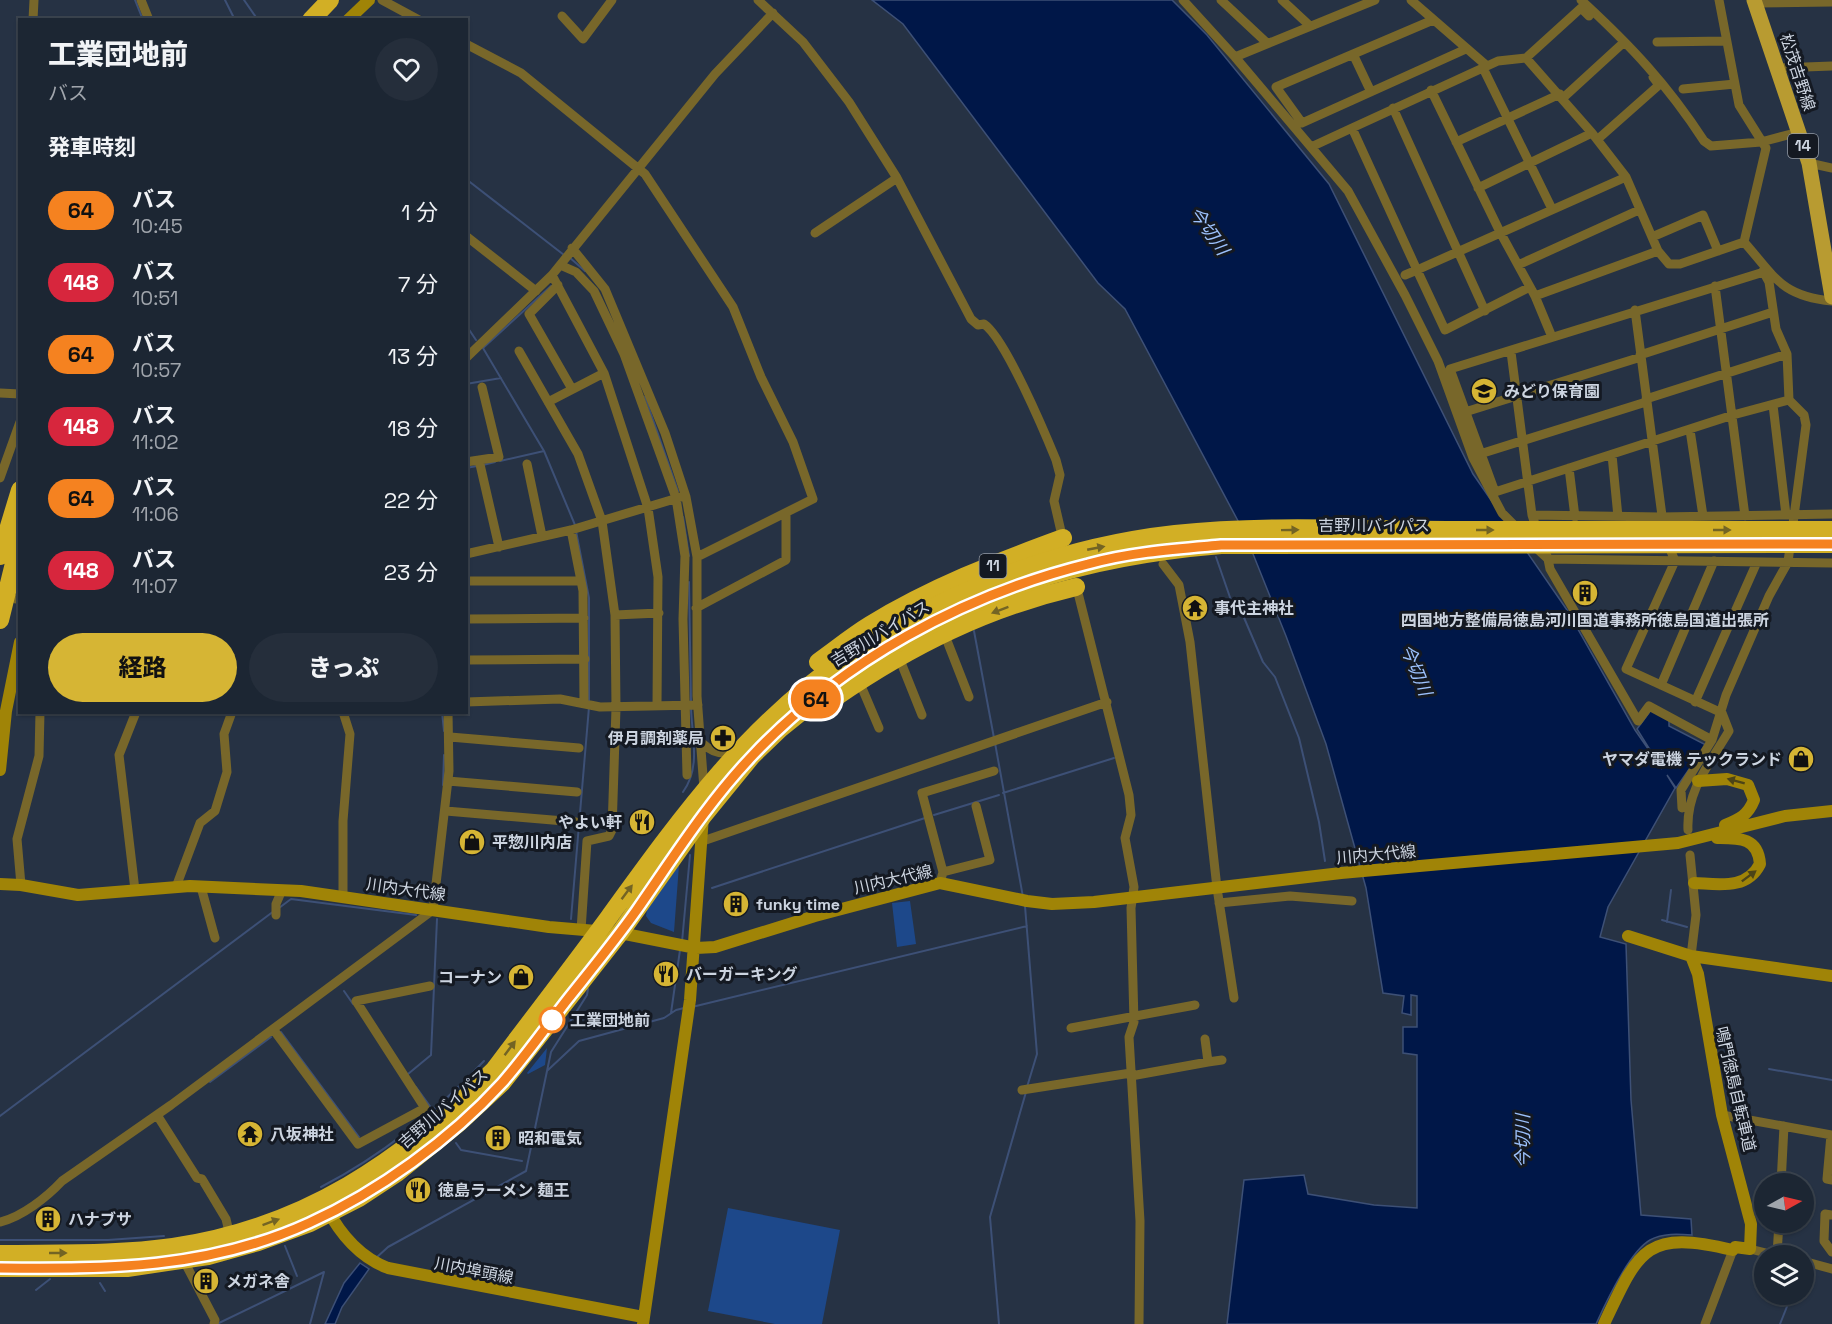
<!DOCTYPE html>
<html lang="ja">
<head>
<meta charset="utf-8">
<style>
  body { margin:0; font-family:"Space Grotesk","Noto Sans JP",sans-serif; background:#252e3b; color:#f1f3f6; height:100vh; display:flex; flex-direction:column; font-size:22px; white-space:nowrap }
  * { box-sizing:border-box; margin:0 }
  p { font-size:20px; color:#a0a5ac }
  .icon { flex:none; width:33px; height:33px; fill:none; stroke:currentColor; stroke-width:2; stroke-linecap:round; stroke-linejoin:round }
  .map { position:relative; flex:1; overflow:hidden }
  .details { position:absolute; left:18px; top:18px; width:450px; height:696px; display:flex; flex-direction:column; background:#1c2633; border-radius:0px; box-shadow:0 2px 4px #0004,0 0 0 2px #3a434e }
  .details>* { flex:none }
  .badge { padding:0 12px; border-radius:20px; font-size:21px; line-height:39px }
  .needle { width:39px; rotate:82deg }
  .tools { position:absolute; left:1754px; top:1173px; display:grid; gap:12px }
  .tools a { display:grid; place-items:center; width:60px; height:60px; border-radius:50%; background:#1c2633; box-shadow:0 2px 4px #0004,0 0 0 2px #3a434e; font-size:30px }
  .map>.badge { position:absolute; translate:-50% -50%; box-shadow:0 0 0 3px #fff }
  h2 { padding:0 30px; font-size:22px; line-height:54px }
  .round { display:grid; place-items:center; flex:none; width:63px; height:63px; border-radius:32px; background:#252e3b }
  .summary { display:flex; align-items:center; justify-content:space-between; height:102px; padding:0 30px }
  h1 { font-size:28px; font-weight:800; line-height:45px }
  .button { display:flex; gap:12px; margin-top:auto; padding:12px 30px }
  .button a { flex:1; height:69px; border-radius:36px; background:#d6b534; color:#111; font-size:24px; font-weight:800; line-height:69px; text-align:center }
  .button a+a { background:#252e3b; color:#f1f3f6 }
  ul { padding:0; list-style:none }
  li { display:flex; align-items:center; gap:18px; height:72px; padding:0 30px }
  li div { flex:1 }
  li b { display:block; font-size:22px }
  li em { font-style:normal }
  li .badge { min-width:66px; font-weight:700; text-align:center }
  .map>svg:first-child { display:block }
  .green { fill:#1d488a }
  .water { fill:#001748; stroke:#3d5076; stroke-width:1.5 }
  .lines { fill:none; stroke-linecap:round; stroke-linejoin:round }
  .stream { stroke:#3d5076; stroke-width:2 }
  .street { stroke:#78672a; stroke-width:9 }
  .secondary { stroke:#a08407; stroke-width:12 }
  .primary { stroke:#b89b31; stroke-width:15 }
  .highway { stroke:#d2af25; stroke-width:18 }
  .highway-bridge { stroke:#d2af25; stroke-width:18 }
  .oneway { fill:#736424 }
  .oneway2 { fill:#4c4417 }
  .line-casing { stroke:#fff; stroke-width:14 }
  .line { stroke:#f58220; stroke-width:9 }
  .stop-dot { fill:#fff; stroke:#f58220; stroke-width:3 }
  .labels { text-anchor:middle; stroke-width:6; stroke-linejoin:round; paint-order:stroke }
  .shield { fill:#141922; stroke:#959ca7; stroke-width:1.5 }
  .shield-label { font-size:15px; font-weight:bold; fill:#ccd4e0 }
  .street-label { font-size:16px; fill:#ccd4e0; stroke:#141922 }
  .poi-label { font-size:16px; font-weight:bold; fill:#ccd4e0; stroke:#141922; text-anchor:start }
  .stop-label { font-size:16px; font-weight:bold; fill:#ccd4e0; stroke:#141922; text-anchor:start }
  .water-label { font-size:18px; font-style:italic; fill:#9cc1fc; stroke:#141922 }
</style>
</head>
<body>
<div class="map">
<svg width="1832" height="1324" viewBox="0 0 1832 1324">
  <rect width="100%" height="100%" fill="#263244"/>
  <path class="green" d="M679,865L674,932L651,923L646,916L647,910Z
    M910,901L916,944L897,947L892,903Z
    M547,1048L545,1065L528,1074L527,1073Z
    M728,1208L840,1230L822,1324H775L708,1311Z"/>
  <path class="water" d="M872,0H1172L1207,35L1329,184L1473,474L1567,610L1635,730L1662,769L1637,729L1651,710L1669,719V726L1706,745L1676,788L1667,775L1675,788L1608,907L1600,937L1626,944L1631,1100L1641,1215L1691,1219L1692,1235C1678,1234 1663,1233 1650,1240C1629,1252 1606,1302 1596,1324H1227L1244,1180L1304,1175L1308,1194L1374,1205L1417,1208V1055L1403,1053V1027H1417V996L1411,995V1015L1402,1013L1404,996L1383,993L1366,888L1326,744L1286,636L1245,534L1125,309L1098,283L903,24Z
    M360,1263L369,1269L342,1307L335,1324H325L344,1283Z"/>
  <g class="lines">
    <path class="stream" d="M135,0L143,20
      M225,0L235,20
      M244,0L258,20
      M466,179L564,255
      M569,257L585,271
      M551,286L483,348L544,451L575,525
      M466,325L476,340
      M466,384L501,378
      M645,397L678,491
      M500,461L544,451
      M483,465L495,462
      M466,468L477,466
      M683,517L689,556
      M576,531L589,598V701
      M1216,557L1233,606L1242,613L1263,662L1275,677L1299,738L1319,822L1325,861
      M689,582L691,703
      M974,631L994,738
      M442,712L444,731
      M995,743L1023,897
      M443,785L444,755
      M683,792C701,767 692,738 691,708
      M1003,793L1114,758
      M934,815L999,795
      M712,888L925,818
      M1025,906L1037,1054L1027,1087
      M279,908L291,899L416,915
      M571,919L589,707
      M1662,920L1687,927
      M1667,922L1671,890
      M682,942L690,855
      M344,991L353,1004
      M692,1007L1027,926
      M671,1013L680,950
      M281,1032L359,1137
      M1769,1069L1832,1080
      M548,1070L579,1041L664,1018L676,1010L684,1008
      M408,1074L431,1055L437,919
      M210,1082L271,1037
      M416,1087L432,1109
      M0,1116L274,911
      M456,1143L461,1150L522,1161
      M321,1187C383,1155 436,1112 484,1061
      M0,1240H108L164,1236
      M285,1246L297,1276
      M376,1258L388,1247L526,1171L551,1052L587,995L588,989
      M100,1283L105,1291
      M36,1290L50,1279
      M217,1324L324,1272L310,1324
      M999,1324L990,1217L1026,1092
      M1780,1324L1792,1294"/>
    <path class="street" d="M141,0L149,20
      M382,0L419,20
      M758,0L803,42L849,102L897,178L971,319L978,325L984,324C1005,338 1045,433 1056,460L1060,475L1054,501L1063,540
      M1183,0L1235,57L1375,0
      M1221,0L1267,43
      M1282,0L1309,25
      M1411,0L1487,66
      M1581,0C1630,45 1667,84 1704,141L1711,146L1761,142L1799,132
      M1719,0L1739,105L1766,148L1744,242
      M1756,3L1832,2
      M562,16L583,39L612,0
      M33,20L34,0
      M1433,20L1276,87L1302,123L1466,49
      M1657,42L1726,41
      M466,44L521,73L645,174L733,307L761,377L793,442L813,499L697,557
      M1353,54L1371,92
      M1235,57L1311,147L1352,128
      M1526,58L1581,8L1589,16
      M1483,68L1552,209
      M1778,68L1832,66
      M1683,89L1735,84
      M1431,90L1500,232L1535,296L1552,337
      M1563,98L1622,44
      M1393,108L1485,311
      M1598,139L1659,85L1653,77
      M1456,142L1560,94
      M1311,147L1348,191L1405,295L1438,361L1473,458L1502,513L1519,530
      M1809,163L1832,168
      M1626,177L1417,270L1352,128L1498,61L1526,58L1592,133L1626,177L1658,251L1669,264H1680L1744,242C1775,277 1781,296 1832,301
      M1478,188L1592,133
      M815,233L897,178
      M466,236L536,291
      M1652,237L1703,215L1718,251
      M572,248L605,289L665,433L686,497L697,557V696L704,789
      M560,265L576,272L594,291L624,354L676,498L685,556L683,619L687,775
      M1518,265L1639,210
      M1767,271L1450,369L1495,492L1733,415L1789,400
      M552,275L604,373L648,508L658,577L657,705
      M1405,275L1417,270L1445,330L1530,287
      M558,285L529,314L572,389
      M1715,286L1745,516
      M1535,296L1658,251
      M1635,310L1664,531
      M519,351L578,454L602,521L615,615
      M1511,352L1532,515L1538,533
      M1640,355L1773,312
      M466,358L552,275L715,74L773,13
      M0,393L20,394
      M1646,399L1787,354
      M548,402L604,373
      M1773,405L1786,515
      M1465,412L1641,357
      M1690,430L1703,516
      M1480,454L1646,402
      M1612,455L1618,517
      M479,460L499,547
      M466,462L499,457L482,387
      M527,464L542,536
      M1569,468L1575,517
      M0,478L20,422
      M1532,515L1661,517L1832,514
      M571,530L583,591L584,702
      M1668,544L1675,561L1626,669L1722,713L1729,731C1710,763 1686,791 1688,830
      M1534,546L1548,559L1550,569L1638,721L1649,706L1712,740L1726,695L1769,596L1788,562L1806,425L1804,415L1789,400L1787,354L1776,329L1769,282L1763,271
      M466,554L571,530L681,497
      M1547,556L1548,559L1832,563
      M1163,564L1179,585L1190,642L1217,888L1234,998
      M466,581H581
      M1076,585L1129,795L1131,815L1125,838L1134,887L1131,908L1134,1022L1129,1037L1140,1221L1139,1324
      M16,599H20
      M696,608L786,560V515
      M466,619L584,618
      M944,633L969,697
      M898,655L922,715
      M466,660L585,659
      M859,681L879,728
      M1661,685L1714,561
      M466,702L560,699L600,707L698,705
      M1695,702L1757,562
      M450,737L579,748
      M702,743C711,752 722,755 735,753
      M448,781L577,792
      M1682,808L1681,790L1712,740
      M446,811L576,822
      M703,841L1107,702
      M1690,855L1696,915L1691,956
      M943,872L990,860L976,806
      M940,883L943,872L922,793L994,771
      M21,885L17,839L39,756L40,712
      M176,887L200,823L215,811L227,772L224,734L232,712
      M201,887L215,938
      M135,890L119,755L136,712
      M343,897V821L350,734L343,712
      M1219,903L1290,896L1352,901
      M276,915V904L282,890
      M581,930L587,841L609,836L612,830L616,708L615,615L659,613
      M1071,1028L1195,1005
      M273,1029L358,1144L425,1108L356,1001L430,986
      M1208,1062L1222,1060
      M1131,1076L1208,1062L1205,1039
      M1022,1090L1131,1073
      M157,1115L197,1178L202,1179L226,1219L230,1236
      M1722,1115L1832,1135
      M1831,1135L1827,1179L1832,1180
      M1781,1184L1784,1126
      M1832,1215L1825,1214L1824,1241L1832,1252
      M0,1222C22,1217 47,1197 62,1181L171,1105L433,910L449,771L448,712
      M1750,1249L1778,1256
      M1777,1255L1779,1222
      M183,1259L215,1320L214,1324
      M1803,1261L1832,1269
      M1705,1324L1733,1250"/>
    <path class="secondary" d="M348,20L369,0
      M0,770L6,711L20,642
      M1698,781L1727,779L1748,785L1754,800C1748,815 1740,819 1725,825
      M1694,883C1719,884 1747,890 1760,864C1758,837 1739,838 1717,838
      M0,884L21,885L78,895L190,886L301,891L549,927L620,933L696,948L715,947L815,916L940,883L1027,901L1052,904L1094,902L1341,873L1678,843L1785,816L1832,811
      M1628,936L1691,956L1832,976
      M326,1207C340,1234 359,1257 388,1268L643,1317
      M643,1324L690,1000L703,816
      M1604,1324C1639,1249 1646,1229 1733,1250L1735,1247L1750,1249L1751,1224L1722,1115L1698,974L1691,956"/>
    <path class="primary" d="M1754,0L1809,163L1832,297"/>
    <path class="highway" d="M311,20L330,0
      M0,556L20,490
      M0,620L20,539
      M818,662C835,650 852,636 870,625C930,588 997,562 1063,538
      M836,697C912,645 987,608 1076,587
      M0,1254C58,1253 116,1255 173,1247C304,1228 402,1161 494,1070C532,1019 571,969 609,917C680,819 749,722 852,654
      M0,1268H127L208,1256L258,1242L310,1223L359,1198L397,1173L460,1122L502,1083L620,933L703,816L752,756L780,729L857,667"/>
    <path class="highway-bridge" d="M852,654C950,590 1058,547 1175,534C1267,524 1361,530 1453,530C1579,530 1706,530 1832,530
      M857,667C979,590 1077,557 1221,545L1832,544"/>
  </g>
  <defs><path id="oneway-solid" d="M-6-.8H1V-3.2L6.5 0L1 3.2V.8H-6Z" transform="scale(1.5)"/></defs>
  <g class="oneway">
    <use href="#oneway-solid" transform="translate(1290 530) rotate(-1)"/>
    <use href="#oneway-solid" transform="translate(1485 530)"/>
    <use href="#oneway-solid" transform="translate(1722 530)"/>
    <use href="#oneway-solid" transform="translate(1096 548) rotate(-11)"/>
    <use href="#oneway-solid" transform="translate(1000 610) rotate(159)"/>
    <use href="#oneway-solid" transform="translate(627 892) rotate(-53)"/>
    <use href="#oneway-solid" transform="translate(510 1048) rotate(-53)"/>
    <use href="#oneway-solid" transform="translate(271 1222) rotate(-20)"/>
    <use href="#oneway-solid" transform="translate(58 1253)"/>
  </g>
  <g class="oneway2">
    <use href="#oneway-solid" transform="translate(1736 781) rotate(-165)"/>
    <use href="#oneway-solid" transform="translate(1749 876) rotate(-37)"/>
  </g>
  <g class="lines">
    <defs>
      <path id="line" d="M0,1268C108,1269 208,1269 309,1223C378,1192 451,1139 502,1083C525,1057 546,1027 567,1000C590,971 614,942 636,911C673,858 708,802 753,755C842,661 963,595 1088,564C1131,552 1176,549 1221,545L1832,544"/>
    </defs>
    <use href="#line" class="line-casing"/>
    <use href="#line" class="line"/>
  </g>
  <defs>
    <symbol id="school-disc" viewBox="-11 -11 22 22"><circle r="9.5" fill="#d6b534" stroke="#141922"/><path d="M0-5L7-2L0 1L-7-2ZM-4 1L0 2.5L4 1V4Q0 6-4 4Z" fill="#111"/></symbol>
    <symbol id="building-disc" viewBox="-11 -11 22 22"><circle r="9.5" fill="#d6b534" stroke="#141922"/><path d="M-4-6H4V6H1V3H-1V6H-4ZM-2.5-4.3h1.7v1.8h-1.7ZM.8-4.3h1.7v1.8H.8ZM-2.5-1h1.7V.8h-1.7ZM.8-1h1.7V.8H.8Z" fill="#111"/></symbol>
    <symbol id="temple-disc" viewBox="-11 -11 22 22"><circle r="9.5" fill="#d6b534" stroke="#141922"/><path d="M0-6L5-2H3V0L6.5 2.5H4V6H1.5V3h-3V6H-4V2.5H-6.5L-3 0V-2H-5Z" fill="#111"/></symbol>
    <symbol id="pharmacy-disc" viewBox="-11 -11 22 22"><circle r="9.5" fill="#d6b534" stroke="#141922"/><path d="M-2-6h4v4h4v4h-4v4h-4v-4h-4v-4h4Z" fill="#111"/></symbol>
    <symbol id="shop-disc" viewBox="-11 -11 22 22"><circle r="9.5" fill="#d6b534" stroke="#141922"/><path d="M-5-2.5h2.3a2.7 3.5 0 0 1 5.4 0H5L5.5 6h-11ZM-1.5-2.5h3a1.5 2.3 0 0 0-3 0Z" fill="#111"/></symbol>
    <symbol id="restaurant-disc" viewBox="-11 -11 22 22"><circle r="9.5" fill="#d6b534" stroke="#141922"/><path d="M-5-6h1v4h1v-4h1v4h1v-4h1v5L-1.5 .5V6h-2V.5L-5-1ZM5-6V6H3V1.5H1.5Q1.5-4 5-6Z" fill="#111"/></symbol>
  </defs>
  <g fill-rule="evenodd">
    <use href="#school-disc" x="1469" y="376" width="30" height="30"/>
    <use href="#building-disc" x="1570" y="578" width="30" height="30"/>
    <use href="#temple-disc" x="1180" y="593" width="30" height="30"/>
    <use href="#pharmacy-disc" x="708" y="723" width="30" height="30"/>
    <use href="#shop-disc" x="1786" y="744" width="30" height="30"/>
    <use href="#restaurant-disc" x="627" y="807" width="30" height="30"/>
    <use href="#shop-disc" x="457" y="827" width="30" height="30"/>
    <use href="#building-disc" x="721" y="889" width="30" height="30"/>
    <use href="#restaurant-disc" x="651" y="959" width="30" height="30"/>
    <use href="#shop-disc" x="506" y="962" width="30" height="30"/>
    <use href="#temple-disc" x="235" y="1119" width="30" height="30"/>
    <use href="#building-disc" x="483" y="1123" width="30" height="30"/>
    <use href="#restaurant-disc" x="403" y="1175" width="30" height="30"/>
    <use href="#building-disc" x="33" y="1204" width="30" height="30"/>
    <use href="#building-disc" x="191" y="1266" width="30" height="30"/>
  </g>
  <circle class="stop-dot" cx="552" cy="1020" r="12"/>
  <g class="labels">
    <g class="shield">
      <rect x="1788" y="134" width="30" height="24" rx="4.5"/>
      <rect x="979.5" y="554" width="27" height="24" rx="4.5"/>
    </g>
    <g class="shield-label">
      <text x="1803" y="151">14</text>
      <text x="993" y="571">11</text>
    </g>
    <g class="street-label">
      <text transform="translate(1798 72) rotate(72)" y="6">松茂吉野線</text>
      <text x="1374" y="531">吉野川バイパス</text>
      <text transform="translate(880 633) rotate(-31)" y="6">吉野川バイパス</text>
      <text transform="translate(1376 854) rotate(-5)" y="6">川内大代線</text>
      <text transform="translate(893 879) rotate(-13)" y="6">川内大代線</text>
      <text transform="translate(406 889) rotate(8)" y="6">川内大代線</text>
      <text transform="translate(1736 1089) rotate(77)" y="6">鳴門徳島自転車道</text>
      <text transform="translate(443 1108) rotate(-41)" y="6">吉野川バイパス</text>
      <text transform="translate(474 1270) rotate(11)" y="6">川内埠頭線</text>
    </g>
    <g class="poi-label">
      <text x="1504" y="397">みどり保育園</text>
      <text x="1214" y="614">事代主神社</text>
      <text x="1585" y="626" text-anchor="middle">四国地方整備局徳島河川国道事務所徳島国道出張所</text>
      <text x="704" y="744" text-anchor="end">伊月調剤薬局</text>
      <text x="1782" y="765" text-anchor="end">ヤマダ電機 テックランド</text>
      <text x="622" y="828" text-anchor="end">やよい軒</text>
      <text x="492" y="848">平惣川内店</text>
      <text x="756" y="910">funky time</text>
      <text x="686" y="980">バーガーキング</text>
      <text x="502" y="983" text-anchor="end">コーナン</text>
      <text x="270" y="1140">八坂神社</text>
      <text x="518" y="1144">昭和電気</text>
      <text x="438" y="1196">徳島ラーメン 麺王</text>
      <text x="68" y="1225">ハナブサ</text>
      <text x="226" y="1287">メガネ舎</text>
    </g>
    <g class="stop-label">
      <text x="570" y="1026">工業団地前</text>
    </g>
    <g class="water-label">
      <text transform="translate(1209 231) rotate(55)" y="6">今切川</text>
      <text transform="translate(1416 670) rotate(68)" y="6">今切川</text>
      <text transform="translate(1523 1141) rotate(-90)" y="6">今切川</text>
    </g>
  </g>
</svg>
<div class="tools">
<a><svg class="needle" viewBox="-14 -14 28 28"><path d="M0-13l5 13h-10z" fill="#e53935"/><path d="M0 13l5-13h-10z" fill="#a0a5ac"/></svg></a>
<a><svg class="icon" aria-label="layers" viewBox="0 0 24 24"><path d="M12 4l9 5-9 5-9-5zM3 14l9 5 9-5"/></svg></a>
</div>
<b class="badge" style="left:816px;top:699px;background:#f58220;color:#111">64</b>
<section class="details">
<div class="summary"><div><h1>工業団地前</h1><p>バス</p></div><a class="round"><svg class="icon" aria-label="heart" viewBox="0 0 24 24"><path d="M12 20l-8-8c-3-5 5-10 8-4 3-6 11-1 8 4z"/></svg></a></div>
<h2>発車時刻</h2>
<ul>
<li><span class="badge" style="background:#f58220;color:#111">64</span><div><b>バス</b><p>10:45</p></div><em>1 分</em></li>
<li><span class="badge" style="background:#d7263d;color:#fff">148</span><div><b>バス</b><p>10:51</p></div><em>7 分</em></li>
<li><span class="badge" style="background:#f58220;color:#111">64</span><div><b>バス</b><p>10:57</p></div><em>13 分</em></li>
<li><span class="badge" style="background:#d7263d;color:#fff">148</span><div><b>バス</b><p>11:02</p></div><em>18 分</em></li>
<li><span class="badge" style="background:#f58220;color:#111">64</span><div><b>バス</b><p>11:06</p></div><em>22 分</em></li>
<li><span class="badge" style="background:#d7263d;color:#fff">148</span><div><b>バス</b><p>11:07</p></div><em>23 分</em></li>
</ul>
<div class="button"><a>経路</a><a>きっぷ</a></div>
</section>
</div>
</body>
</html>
